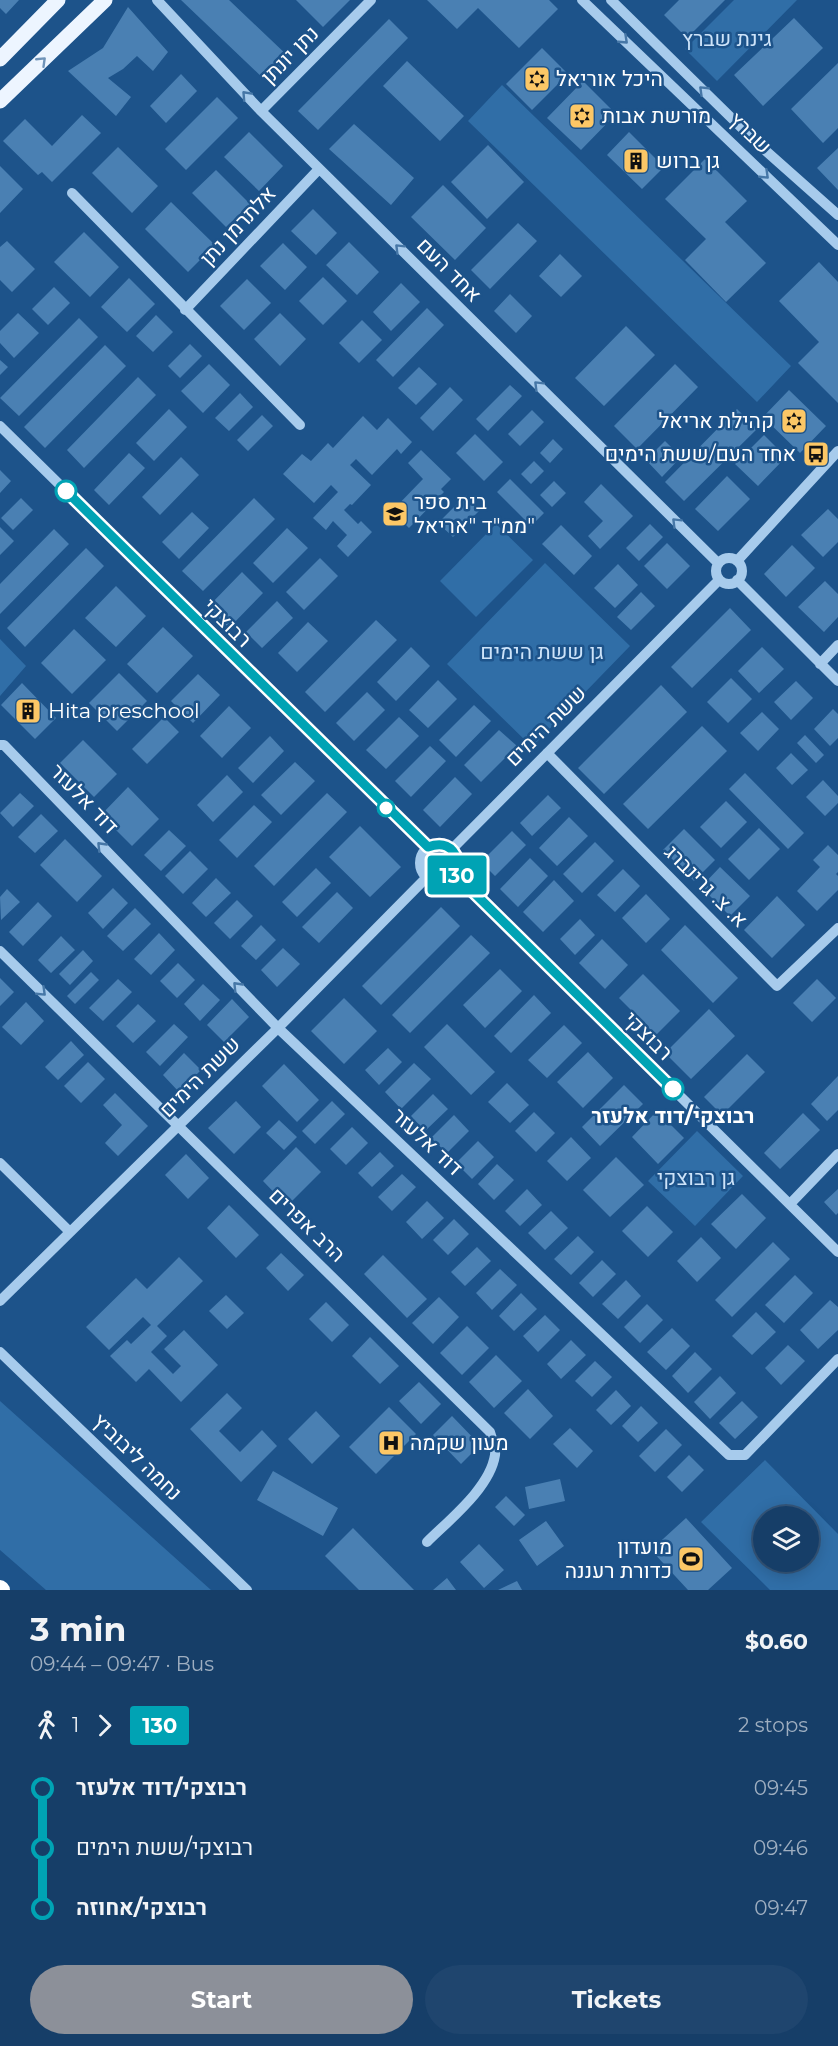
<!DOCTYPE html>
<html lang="en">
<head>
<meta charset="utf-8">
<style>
  body { margin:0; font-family:Montserrat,Heebo,sans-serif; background:#1f456e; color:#f1f3f6; height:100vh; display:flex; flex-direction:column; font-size:22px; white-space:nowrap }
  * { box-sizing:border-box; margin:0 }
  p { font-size:20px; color:#9eaec0 }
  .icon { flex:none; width:33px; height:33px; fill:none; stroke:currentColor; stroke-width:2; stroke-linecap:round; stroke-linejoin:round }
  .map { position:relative; height:1590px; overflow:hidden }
  .details { display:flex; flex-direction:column; background:#163e68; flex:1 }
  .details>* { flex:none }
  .badge { padding:0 12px; border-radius:4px; font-size:21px; line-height:39px }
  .fabs { position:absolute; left:753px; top:1506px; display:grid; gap:12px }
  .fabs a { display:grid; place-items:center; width:66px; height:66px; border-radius:50%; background:#163e68; box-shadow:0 3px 15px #0003,0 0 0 2px #35577c; font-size:30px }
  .map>.badge { position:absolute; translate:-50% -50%; box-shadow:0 0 0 3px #fff }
  .legs { display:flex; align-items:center; gap:9px; height:66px; padding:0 30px; font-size:20px }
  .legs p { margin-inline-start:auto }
  .summary { display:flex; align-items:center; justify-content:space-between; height:102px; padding:0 30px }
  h1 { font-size:33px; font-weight:700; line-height:45px }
  .action { display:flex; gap:12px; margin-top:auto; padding:12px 30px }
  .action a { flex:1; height:69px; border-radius:36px; background:#8c9099; color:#fff; font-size:24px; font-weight:700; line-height:69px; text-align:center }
  .action a+a { background:#1f456e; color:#f1f3f6 }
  ul { padding:0 30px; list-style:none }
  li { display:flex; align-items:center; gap:21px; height:60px; font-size:22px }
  li i { display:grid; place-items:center; width:9px; height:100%; margin:0 8px; background:currentColor }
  li i::after { content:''; width:15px; height:15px; margin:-8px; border:4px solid; border-radius:50%; background:#163e68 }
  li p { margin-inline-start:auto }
  li:first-child i { background:linear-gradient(#0000 50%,currentColor 0) }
  li:last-child i { background:linear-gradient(currentColor 50%,#0000 0) }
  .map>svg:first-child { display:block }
  .green { fill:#306ea7; fill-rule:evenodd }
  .building { fill:#4a80b3 }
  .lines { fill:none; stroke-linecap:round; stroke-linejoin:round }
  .minor { stroke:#a7cbec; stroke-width:10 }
  .major { stroke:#edf5ff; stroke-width:15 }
  .highway { stroke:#fff; stroke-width:18 }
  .oneway { stroke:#4677a7 }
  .oneway2 { stroke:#7094b9 }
  .line-1-casing { stroke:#fff; stroke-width:14 }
  .line-1 { stroke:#00a3b4; stroke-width:9 }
  .stop-1-dot { fill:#fff; stroke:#00a3b4; stroke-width:3 }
  .labels { text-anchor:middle; stroke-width:5; stroke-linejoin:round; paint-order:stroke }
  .park-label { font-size:21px; fill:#cde3f9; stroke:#1d538a }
  .street-label { font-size:21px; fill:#fff; stroke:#1d538a }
  .poi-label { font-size:21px; fill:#fff; stroke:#1d538a; text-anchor:start }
  .stop-label { font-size:21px; font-weight:bold; fill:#fff; stroke:#1d538a }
</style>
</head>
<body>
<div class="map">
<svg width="838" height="1590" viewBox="0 0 838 1590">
  <rect width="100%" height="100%" fill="#1d538a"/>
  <path class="green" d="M734,0H797L717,81L685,49Z
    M502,85L791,366L757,402L468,121Z
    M496,524L533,560L476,617L440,581Z
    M545,563L630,646L532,747L447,664Z
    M0,639L26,666L0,696Z
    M697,1131L743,1176L695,1226L648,1181Z
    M0,1401L211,1590H46L0,1550Z
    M765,1460L838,1534V1590H770L701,1522ZM764,1516H808V1562H764Z"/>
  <path class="building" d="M0,0H19L6,14L0,8Z
    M181,0H229L290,58L267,82Z
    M296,0H350L323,27Z
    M427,0H549L558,9L519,48L478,8L457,29Z
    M679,0H725L687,38L664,15Z
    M128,7L168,52L153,71L137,56L123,69L108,78L131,97L116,116L68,71L103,48Z
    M794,18L823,48L763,106L734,75Z
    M389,19L408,38L318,130L298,111Z
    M542,48L568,74L532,110L506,84Z
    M407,61L464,116L440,141L383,86Z
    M838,63V128L823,143L791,109Z
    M181,74L197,91L166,123L150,106Z
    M583,81L616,114L581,150L547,118Z
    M217,97L238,118L186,170L165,149Z
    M82,115L101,133L52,182L42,172L38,175L3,141L25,119L52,146Z
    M354,124L414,178L391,205L329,149Z
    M249,132L283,166L259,191L224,157Z
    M629,132L664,167L642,189L607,155Z
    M488,145L524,182L487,219L451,182Z
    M118,147L158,186L132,213L92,173Z
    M838,148V190L817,168Z
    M705,159L747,201L725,222L766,263L726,302L685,260L706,239L665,199Z
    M0,166L23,189L0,213Z
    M216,170L250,204L226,227L192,193Z
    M443,185L486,228L455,260L411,217Z
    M171,202L215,245L188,272L145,229Z
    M313,209L337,233L316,255L291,231Z
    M518,223L537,241L490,289L471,270Z
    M84,232L119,267L90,297L54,262Z
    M7,241L35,269L12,292L0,280V247Z
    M349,242L379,272L357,295L326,265Z
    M283,243L307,267L285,290L260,266Z
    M560,254L582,276L561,297L539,276Z
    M819,262L838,282V403L798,363L819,342L779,301Z
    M323,277L347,301L323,325L299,301Z
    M129,278L155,304L127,332L101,307Z
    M247,279L271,303L244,330L220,306Z
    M401,283L420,302L391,331L373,312Z
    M54,287L70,303L48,325L32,309Z
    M510,294L532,316L516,333L494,311Z
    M427,308L444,325L393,377L376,360Z
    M18,313L39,333L14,358L0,343V331Z
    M280,313L306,339L280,366L254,339Z
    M156,315L173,332L153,352L136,336Z
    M79,318L98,337L19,416L0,398Z
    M362,320L382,340L359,363L339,343Z
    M626,326L655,355L604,406L575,378Z
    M190,344L202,356L180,378L168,366Z
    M105,345L126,366L45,448L24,427Z
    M0,360L8,367L0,375Z
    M209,364L230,385L203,413L181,391Z
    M675,364L698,387L637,449L614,426Z
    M419,367L437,384L416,405L398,388Z
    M138,377L156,395L84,468L67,450Z
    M510,385L522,396L488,431L476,419Z
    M450,387L463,400L433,431L420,418Z
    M789,390L826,426L800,453L763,417Z
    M240,393L253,407L229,431L215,418Z
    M169,409L187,427L154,461L136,443Z
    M737,409L757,429L684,501L665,482Z
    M532,410L544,422L520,446L508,434Z
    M262,415L273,426L248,451L237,440Z
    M363,416L377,430L388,418L412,442L401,454L397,449L372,475L356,459L350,465L371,485L352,505L350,504L344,510L358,524L361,521L372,532L348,557L337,546L347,535L333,521L326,530L313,518L338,492L331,485L314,503L283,474L302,454L311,461L328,443L333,448Z
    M475,434L503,462L484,481L456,453Z
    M764,435L786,457L758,486L735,464Z
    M553,439L563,449L550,463L540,453Z
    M665,441L681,457L662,477L646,460Z
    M421,450L451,479L441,489L444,492L409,528L392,511L423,479L408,463Z
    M129,453L145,468L109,505L94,490Z
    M181,457L199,475L160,515L142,497Z
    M534,461L544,471L531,484L521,474Z
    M0,470L11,481L0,493Z
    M727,476L750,499L718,531L695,509Z
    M510,479L544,513L531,526L497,492Z
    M554,481L566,493L552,507L540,495Z
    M601,484L633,516L600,549L588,536L603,521L584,502Z
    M466,495L480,510L453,537L438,523Z
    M21,498L33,510L13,530L1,518Z
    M254,498L275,519L203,591L182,571Z
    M828,509L838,519V542L823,557L801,535Z
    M192,512L209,528L179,559L162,542Z
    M650,524L663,537L639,561L626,548Z
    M561,525L592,556L574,575L542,544Z
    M0,527L14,541L0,555Z
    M287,528L308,548L273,583L253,563Z
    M54,529L69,544L0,614V584Z
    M667,543L690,566L667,589L644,566Z
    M792,545L815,568L786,597L764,574Z
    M86,548L104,566L25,647L7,628Z
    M320,558L338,576L304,610L286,592Z
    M618,564L638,585L615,608L594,588Z
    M242,572L263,593L229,628L208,607Z
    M825,581L838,594V617L824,632L798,607Z
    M116,586L146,616L116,647L85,618Z
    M641,592L655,606L631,630L617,617Z
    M277,601L293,618L262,648L246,632Z
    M730,608L751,630L692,688L671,667Z
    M376,620L397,640L325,712L305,692Z
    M308,622L328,641L297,672L278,653Z
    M163,627L193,656L157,693L127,664Z
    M74,629L106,660L72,694L41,663Z
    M411,647L430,666L396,701L377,682Z
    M762,647L784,669L759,693L738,671Z
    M119,673L147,701L117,731L89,703Z
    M198,674L220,695L193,723L171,701Z
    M731,678L752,699L728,723L707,702Z
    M438,680L457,699L428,728L409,710Z
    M796,681L813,698L791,720L774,702Z
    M22,683L56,718L35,739L1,705Z
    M661,685L687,712L604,794L578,768Z
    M367,692L385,710L354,741L336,723Z
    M474,705L491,721L456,757L439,740Z
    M229,706L251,728L222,758L200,736Z
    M833,709L838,714V738L830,746L814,729Z
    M762,712L779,729L758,751L740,733Z
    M164,717L179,732L147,764L132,749Z
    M399,717L419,736L386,769L366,750Z
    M702,726L727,751L648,829L623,804Z
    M499,730L517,746L481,782L464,765Z
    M805,735L824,755L816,763L797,743Z
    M270,736L284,751L253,783L238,768Z
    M83,740L117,774L94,797L60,763Z
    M430,746L446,761L411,797L395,781Z
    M791,753L808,770L792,785L776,768Z
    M295,762L315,781L281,815L261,795Z
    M745,773L804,833L788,849L729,789Z
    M227,775L243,792L213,822L197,805Z
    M455,777L472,794L440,827L423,810Z
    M823,780L838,796V803L825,816L806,797Z
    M128,787L159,819L132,846L101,815Z
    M20,793L34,806L13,827L0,813Z
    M327,793L347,812L274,886L254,866Z
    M548,795L561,808L532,836L520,823Z
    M726,801L747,822L721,848L700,827Z
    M254,805L272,822L237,858L219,840Z
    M41,814L58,831L35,853L18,837Z
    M569,817L588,836L557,866L539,848Z
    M360,826L401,867L370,897L329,857Z
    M759,828L780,849L749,880L728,859Z
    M684,829L715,860L694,881L663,850Z
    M169,830L186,846L161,871L144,855Z
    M512,831L526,845L495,876L481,862Z
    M65,839L102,876L77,902L40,865Z
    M595,842L614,861L582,893L563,874Z
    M828,845L838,855V872L836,874L838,876V890L817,911L797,891L820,867L813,860Z
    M190,851L208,869L183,894L165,876Z
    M530,858L548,876L518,907L500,889Z
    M720,867L750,896L730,916L701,887Z
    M316,868L331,883L297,917L282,902Z
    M623,869L640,886L615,912L597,895Z
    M216,878L231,893L206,917L192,903Z
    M554,880L574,901L543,932L523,912Z
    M113,888L128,903L103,929L88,913Z
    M7,889L20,902L1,920L0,897Z
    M337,892L353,908L319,943L302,927Z
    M646,894L670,919L646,943L622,918Z
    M777,896L805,925L772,958L744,930Z
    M237,900L253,916L230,939L214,923Z
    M38,902L52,916L23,946L9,932Z
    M441,907L460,926L381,1005L362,986Z
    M135,908L151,924L123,951L107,936Z
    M580,919L595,935L575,955L560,939Z
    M261,925L276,940L256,960L241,946Z
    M685,925L738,978L713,1003L661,950Z
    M159,933L175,950L151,975L134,959Z
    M471,935L490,953L410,1033L392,1015Z
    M61,936L75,950L51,973L38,960Z
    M602,939L628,965L605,989L579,963Z
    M283,948L300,964L277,987L261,970Z
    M83,950L93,961L70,985L59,974Z
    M178,963L195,980L177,998L160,981Z
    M500,969L522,991L485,1028L463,1005Z
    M91,972L99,980L75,1004L67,996Z
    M643,974L680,1011L656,1035L619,998Z
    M0,978L14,992L0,1006Z
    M118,979L132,992L103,1021L89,1008Z
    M817,979L836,998L812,1022L793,1003Z
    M203,984L220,1000L200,1021L184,1004Z
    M534,995L551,1013L511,1053L494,1036Z
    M344,998L377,1031L344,1064L311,1031Z
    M232,999L249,1017L224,1042L207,1025Z
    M26,1002L44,1021L21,1045L2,1027Z
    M138,1004L156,1021L133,1043L116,1026Z
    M709,1009L735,1036L691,1079L665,1053Z
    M174,1024L188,1037L160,1066L146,1052Z
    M447,1024L495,1072L471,1095L424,1047Z
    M564,1025L582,1043L547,1078L528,1060Z
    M71,1041L84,1055L58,1080L45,1067Z
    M388,1048L402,1062L379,1085L365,1070Z
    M588,1052L613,1078L583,1108L557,1082Z
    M184,1053L201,1070L179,1092L163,1075Z
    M747,1054L765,1072L722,1115L704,1097Z
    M88,1062L105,1079L81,1103L64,1086Z
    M414,1063L431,1079L401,1109L385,1092Z
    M284,1064L319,1100L297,1122L262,1086Z
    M838,1076V1110L827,1121L811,1104Z
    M507,1083L529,1105L510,1123L488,1102Z
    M624,1085L643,1104L600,1146L582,1127Z
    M115,1093L148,1126L118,1156L105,1143L122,1125L103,1105Z
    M433,1094L448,1109L425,1131L411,1116Z
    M236,1101L261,1127L234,1154L208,1128Z
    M332,1101L345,1114L315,1144L302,1131Z
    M657,1111L684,1138L658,1164L632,1137Z
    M534,1112L555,1133L536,1152L515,1131Z
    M803,1113L820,1130L780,1169L764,1153Z
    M454,1115L469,1131L447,1153L431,1138Z
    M279,1120L297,1137L284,1150L266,1133Z
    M352,1127L368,1143L346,1165L330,1149Z
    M571,1137L591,1158L567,1181L547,1161Z
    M478,1141L494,1157L472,1179L456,1163Z
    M296,1147L321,1172L287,1206L263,1181Z
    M380,1152L394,1166L372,1187L358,1173Z
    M186,1154L209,1178L188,1199L165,1175Z
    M616,1157L644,1185L610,1217L583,1190Z
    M497,1164L514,1180L494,1200L478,1184Z
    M402,1174L416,1187L392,1211L378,1197Z
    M527,1189L542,1205L520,1226L505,1211Z
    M838,1189V1213L836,1215L824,1202Z
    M742,1194L766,1218L736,1249L711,1224Z
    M427,1201L444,1218L422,1239L406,1222Z
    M229,1205L259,1235L236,1258L207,1228Z
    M647,1206L673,1232L648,1257L622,1231Z
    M551,1211L568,1228L545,1250L528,1233Z
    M454,1219L469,1234L448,1255L433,1240Z
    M578,1236L594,1252L571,1275L554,1259Z
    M701,1237L721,1258L697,1282L677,1261Z
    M773,1242L790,1259L732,1317L715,1300Z
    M477,1247L491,1261L465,1286L451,1272Z
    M281,1253L304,1275L288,1291L266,1268Z
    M383,1255L427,1299L407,1318L364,1274Z
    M179,1257L203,1281L157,1326L167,1336L151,1352L173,1374L181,1366L164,1349L184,1330L218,1365L181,1402L149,1369L136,1382L110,1356L127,1340L131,1344L151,1325L143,1317L109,1350L86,1327L136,1278L147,1289Z
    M602,1260L616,1274L593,1297L579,1283Z
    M500,1269L517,1285L492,1310L476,1293Z
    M795,1275L813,1293L784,1323L765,1305Z
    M626,1280L641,1296L618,1319L602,1304Z
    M521,1293L537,1309L514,1331L499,1316Z
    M226,1295L244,1313L227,1329L209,1311Z
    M439,1297L459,1317L433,1344L412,1323Z
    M830,1300L838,1307V1330L818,1349L800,1330Z
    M326,1302L349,1325L332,1342L309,1319Z
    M647,1304L663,1320L640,1343L624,1327Z
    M756,1312L776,1332L752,1355L732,1336Z
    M545,1315L560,1330L538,1352L523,1336Z
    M467,1326L489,1348L462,1375L440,1353Z
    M672,1328L690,1346L666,1370L647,1352Z
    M370,1337L399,1366L380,1384L352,1356Z
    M571,1340L586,1355L561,1379L547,1364Z
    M788,1345L805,1361L781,1385L765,1368Z
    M695,1352L712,1369L688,1393L672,1376Z
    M496,1355L522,1381L494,1408L469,1382Z
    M595,1361L612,1377L592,1397L575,1381Z
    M720,1376L736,1393L710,1419L694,1402Z
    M419,1382L441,1404L421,1424L399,1401Z
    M528,1389L553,1416L530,1439L504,1413Z
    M616,1390L631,1406L611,1425L596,1410Z
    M227,1393L242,1408L219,1431L240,1452L262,1430L277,1446L241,1482L190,1429Z
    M742,1401L758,1417L735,1439L719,1423Z
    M641,1406L658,1423L638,1442L622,1426Z
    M389,1407L416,1434L376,1474L349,1447Z
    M316,1411L340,1436L312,1464L288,1439Z
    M452,1416L480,1445L461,1464L433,1435Z
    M570,1428L593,1451L577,1468L553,1444Z
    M666,1429L682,1445L655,1472L639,1456Z
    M689,1455L704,1470L682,1492L667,1477Z
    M273,1471L338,1508L323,1536L257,1500Z
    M560,1479L565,1501L529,1509L525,1487Z
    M506,1496L525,1515L514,1526L495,1507Z
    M686,1518L732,1568L708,1590H688L651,1550Z
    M546,1521L564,1546L537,1566L519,1540Z
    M353,1528L414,1590H359L325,1556Z
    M479,1544L504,1570L484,1588L460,1562Z
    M447,1578L456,1590H433Z
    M517,1581L522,1590H498Z"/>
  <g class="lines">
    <path class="minor" d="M157,0L261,111L718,563
      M582,0L838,245
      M611,0L757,143L838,215
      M261,111L371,0
      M72,193L300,425
      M185,310L319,169
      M0,426L428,847
      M716 571a13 13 0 1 1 26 0a13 13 0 1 1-26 0Z
      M737,561L838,451
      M737,580L838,681
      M820,664L838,645
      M0,745H4L278,1028L729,1455H745L838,1359
      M547,753L777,986L838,928
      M420 863a19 19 0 1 1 38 0a19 19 0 1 1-38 0Z
      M452,849L719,580
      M455,874L838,1252
      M0,951L490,1432C492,1439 496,1448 495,1455C490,1488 449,1520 427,1542
      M0,1163L70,1232
      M790,1204L838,1154
      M0,1301L278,1028L426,878
      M0,1352L247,1590"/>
    <path class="major" d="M0,59L58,0
      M0,101L105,0"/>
    <path class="highway" d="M0,1589L1,1590"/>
  </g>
  <defs><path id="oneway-chevron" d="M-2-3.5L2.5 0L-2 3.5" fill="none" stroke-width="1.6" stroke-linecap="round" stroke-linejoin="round" transform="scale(1.5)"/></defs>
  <g class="oneway">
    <use href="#oneway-chevron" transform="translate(624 40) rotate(43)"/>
    <use href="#oneway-chevron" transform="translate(703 90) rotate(-136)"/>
    <use href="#oneway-chevron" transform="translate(246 95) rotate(-133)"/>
    <use href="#oneway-chevron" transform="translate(765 175) rotate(44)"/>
    <use href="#oneway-chevron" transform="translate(399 248) rotate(-135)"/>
    <use href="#oneway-chevron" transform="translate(538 385) rotate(-135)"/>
    <use href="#oneway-chevron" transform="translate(676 522) rotate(-135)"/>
    <use href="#oneway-chevron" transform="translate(101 846) rotate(-134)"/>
    <use href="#oneway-chevron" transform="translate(237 986) rotate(-134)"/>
    <use href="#oneway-chevron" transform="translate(42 992) rotate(44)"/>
  </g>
  <use class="oneway2" href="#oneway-chevron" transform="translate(42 61) rotate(-44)"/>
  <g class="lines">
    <defs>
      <path id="line-1" d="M66,491L428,847C442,842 453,845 458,861L455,874L673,1089"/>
    </defs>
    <use href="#line-1" class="line-1-casing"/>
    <use href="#line-1" class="line-1"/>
  </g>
  <defs>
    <symbol id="synagogue-square" viewBox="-11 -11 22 22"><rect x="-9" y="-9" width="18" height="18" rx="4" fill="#fcc766" stroke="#1d538a"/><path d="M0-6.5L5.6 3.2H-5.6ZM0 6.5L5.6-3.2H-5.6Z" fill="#111"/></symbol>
    <symbol id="building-square" viewBox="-11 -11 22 22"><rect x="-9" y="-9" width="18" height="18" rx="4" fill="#fcc766" stroke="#1d538a"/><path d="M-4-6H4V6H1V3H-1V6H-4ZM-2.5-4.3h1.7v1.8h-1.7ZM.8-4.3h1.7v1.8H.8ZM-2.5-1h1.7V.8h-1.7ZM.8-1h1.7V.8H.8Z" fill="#111"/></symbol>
    <symbol id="bus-square" viewBox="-11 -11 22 22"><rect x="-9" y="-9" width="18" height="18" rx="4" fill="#fcc766" stroke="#1d538a"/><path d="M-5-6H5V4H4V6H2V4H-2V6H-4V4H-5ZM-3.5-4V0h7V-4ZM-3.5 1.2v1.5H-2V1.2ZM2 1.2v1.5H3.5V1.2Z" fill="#111"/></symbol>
    <symbol id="school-square" viewBox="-11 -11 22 22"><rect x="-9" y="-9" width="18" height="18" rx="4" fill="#fcc766" stroke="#1d538a"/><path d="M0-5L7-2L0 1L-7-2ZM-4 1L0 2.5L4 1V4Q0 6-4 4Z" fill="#111"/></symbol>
    <symbol id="hospital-square" viewBox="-11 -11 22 22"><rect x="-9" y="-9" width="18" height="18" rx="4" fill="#fcc766" stroke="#1d538a"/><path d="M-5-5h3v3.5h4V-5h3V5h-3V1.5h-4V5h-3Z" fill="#111"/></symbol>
    <symbol id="stadium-square" viewBox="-11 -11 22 22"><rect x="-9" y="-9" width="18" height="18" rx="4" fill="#fcc766" stroke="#1d538a"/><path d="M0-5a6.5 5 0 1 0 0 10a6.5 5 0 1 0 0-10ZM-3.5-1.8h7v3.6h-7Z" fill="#111"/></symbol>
  </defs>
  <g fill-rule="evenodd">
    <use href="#synagogue-square" x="522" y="64" width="30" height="30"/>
    <use href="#synagogue-square" x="567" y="101" width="30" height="30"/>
    <use href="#building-square" x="621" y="146" width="30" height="30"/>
    <use href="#synagogue-square" x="779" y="406" width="30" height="30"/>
    <use href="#bus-square" x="801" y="439" width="30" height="30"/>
    <use href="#school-square" x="380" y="499" width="30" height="30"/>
    <use href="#building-square" x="13" y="696" width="30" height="30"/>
    <use href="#hospital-square" x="376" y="1428" width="30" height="30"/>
    <use href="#stadium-square" x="676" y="1544" width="30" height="30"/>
  </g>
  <g class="stop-1-dot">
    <circle cx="66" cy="491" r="10"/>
    <circle cx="386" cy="808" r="8"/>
    <circle cx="673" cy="1089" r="10"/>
  </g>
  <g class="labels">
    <g class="park-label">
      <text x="727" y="46">גינת שברץ</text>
      <text x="542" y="659">גן ששת הימים</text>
      <text x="696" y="1185">גן רבוצקי</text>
    </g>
    <g class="street-label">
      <text transform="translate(290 55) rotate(-45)" y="7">נתן יונתן</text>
      <text transform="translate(750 133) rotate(44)" y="7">שברץ</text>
      <text transform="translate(238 226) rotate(-47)" y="7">אלתרמן נתן</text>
      <text transform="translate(449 270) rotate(45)" y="7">אחד העם</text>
      <text transform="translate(227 623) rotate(45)" y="7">רבוצקי</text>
      <text transform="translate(546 726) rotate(-45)" y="7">ששת הימים</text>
      <text transform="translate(84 799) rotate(46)" y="7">דוד אלעזר</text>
      <text transform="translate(706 886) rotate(45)" y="7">א. צ. גרינברג</text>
      <text transform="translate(648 1036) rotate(45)" y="7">רבוצקי</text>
      <text transform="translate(200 1077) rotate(-45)" y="7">ששת הימים</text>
      <text transform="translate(427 1142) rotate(43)" y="7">דוד אלעזר</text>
      <text transform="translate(307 1225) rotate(44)" y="7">הרב אפרים</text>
      <text transform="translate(137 1457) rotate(44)" y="7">נחמה ליבוביץ</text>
    </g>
    <g class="poi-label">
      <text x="556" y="86">היכל אוריאל</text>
      <text x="602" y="123">מורשת אבות</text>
      <text x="656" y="168">גן ברוש</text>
      <text x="774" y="428" text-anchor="end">קהילת אריאל</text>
      <text x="796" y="461" text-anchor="end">אחד העם/ששת הימים</text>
      <text x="414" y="509">בית ספר<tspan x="414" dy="24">ממ"ד "אריאל"</tspan></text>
      <text x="48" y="718">Hita preschool</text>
      <text x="410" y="1450">מעון שקמה</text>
      <text x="672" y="1554" text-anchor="end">מועדון<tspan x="672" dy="24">כדורת רעננה</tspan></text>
    </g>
    <g class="stop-label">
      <text x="673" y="1123">רבוצקי/דוד אלעזר</text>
    </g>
  </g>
</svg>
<div class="fabs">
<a><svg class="icon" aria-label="layers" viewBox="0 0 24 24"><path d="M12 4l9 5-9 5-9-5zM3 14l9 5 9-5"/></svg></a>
</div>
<b class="badge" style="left:457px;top:875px;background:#00a3b4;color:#fff">130</b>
</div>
<section class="details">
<div class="summary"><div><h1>3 min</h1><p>09:44 – 09:47 · Bus</p></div><b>$0.60</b></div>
<div class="legs"><svg class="icon" aria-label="walk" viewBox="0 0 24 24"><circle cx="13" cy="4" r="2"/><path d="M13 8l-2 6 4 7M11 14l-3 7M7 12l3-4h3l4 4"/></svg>1<svg class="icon" aria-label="forward" viewBox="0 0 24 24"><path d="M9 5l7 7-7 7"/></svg><b class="badge" style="background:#00a3b4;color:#fff">130</b><p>2 stops</p></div>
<ul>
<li><i style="color:#00a3b4"></i><b>רבוצקי/דוד אלעזר</b><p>09:45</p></li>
<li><i style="color:#00a3b4"></i><span>רבוצקי/ששת הימים</span><p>09:46</p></li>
<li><i style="color:#00a3b4"></i><b>רבוצקי/אחוזה</b><p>09:47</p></li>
</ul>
<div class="action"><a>Start</a><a>Tickets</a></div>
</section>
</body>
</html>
